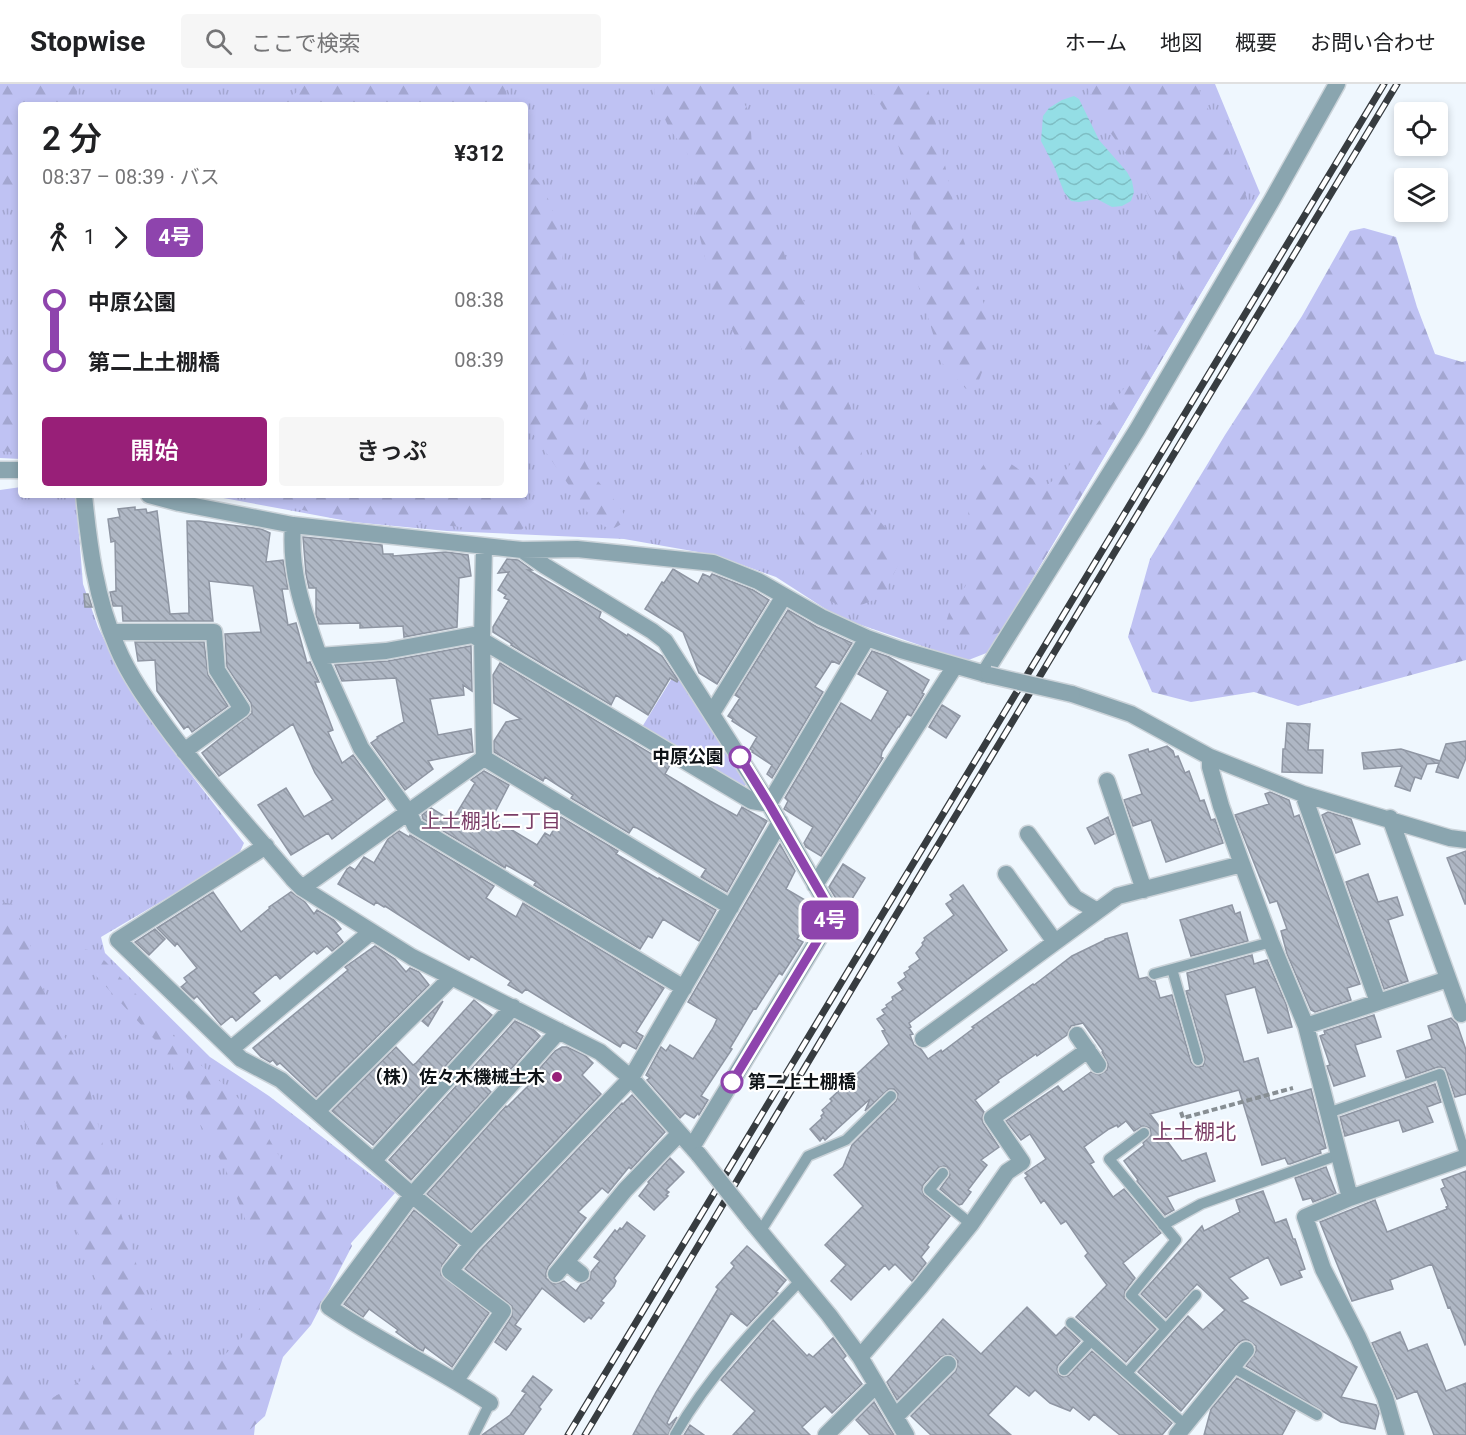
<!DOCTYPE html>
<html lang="ja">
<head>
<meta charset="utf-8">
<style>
  body { margin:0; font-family:Roboto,"Noto Sans JP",sans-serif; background:#f6f6f6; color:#202124; height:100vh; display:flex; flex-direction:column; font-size:22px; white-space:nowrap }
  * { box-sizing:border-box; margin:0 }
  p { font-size:20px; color:#757577 }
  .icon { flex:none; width:33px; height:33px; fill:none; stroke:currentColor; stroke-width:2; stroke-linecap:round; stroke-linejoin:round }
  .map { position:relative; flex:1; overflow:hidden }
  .details { position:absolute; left:18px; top:18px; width:510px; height:396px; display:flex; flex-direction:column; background:#fff; border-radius:6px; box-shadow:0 3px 9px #0003 }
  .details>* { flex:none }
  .badge { padding:0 12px; border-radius:9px; font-size:21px; line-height:39px }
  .fabs { position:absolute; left:1394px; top:18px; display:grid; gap:12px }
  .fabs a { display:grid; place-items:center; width:54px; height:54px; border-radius:6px; background:#fff; box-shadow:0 3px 9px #0003; font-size:30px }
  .map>.badge { position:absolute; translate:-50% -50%; box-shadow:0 0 0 3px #fff }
  .legs { display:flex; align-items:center; gap:9px; height:66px; padding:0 24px; font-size:20px }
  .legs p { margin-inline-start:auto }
  .headline { display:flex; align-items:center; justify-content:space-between; height:102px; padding:0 24px }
  h1 { font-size:33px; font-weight:600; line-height:45px }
  .cta { display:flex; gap:12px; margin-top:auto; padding:12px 24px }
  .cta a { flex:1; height:69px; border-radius:6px; background:#981f78; color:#fff; font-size:24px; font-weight:600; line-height:69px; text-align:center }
  .cta a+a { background:#f6f6f6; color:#202124 }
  ul { padding:0 24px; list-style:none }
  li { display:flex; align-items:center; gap:21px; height:60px; font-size:22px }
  li i { display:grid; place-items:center; width:9px; height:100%; margin:0 8px; background:currentColor }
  li i::after { content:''; width:15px; height:15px; margin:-8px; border:4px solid; border-radius:50%; background:#fff }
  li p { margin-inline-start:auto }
  li:first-child i { background:linear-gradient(#0000 50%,currentColor 0) }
  li:last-child i { background:linear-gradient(currentColor 50%,#0000 0) }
  header { display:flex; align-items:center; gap:36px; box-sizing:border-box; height:84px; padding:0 30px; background:#fff; border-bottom:2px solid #e0e0e0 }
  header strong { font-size:28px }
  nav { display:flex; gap:33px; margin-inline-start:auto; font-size:21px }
  .search { width:420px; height:54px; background:#f6f6f6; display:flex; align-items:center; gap:15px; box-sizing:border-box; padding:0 21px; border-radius:6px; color:#757577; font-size:22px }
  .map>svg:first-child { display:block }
  .grass { fill:url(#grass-tufts) }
  .forest { fill:url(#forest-firs) }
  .water { fill:url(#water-waves) }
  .building { fill:url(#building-back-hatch); stroke:#8f96a3; stroke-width:1.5 }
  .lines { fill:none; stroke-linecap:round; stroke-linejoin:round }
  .service-casing { stroke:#cbd3d9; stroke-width:13 }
  .minor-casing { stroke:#cbd3d9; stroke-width:19 }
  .tertiary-casing { stroke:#cbd3d9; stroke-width:19 }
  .path { stroke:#878e93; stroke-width:4; stroke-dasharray:6 3; stroke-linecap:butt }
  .service { stroke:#8aa5af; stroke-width:10 }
  .minor { stroke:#8aa5af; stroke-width:16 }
  .tertiary { stroke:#8aa5af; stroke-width:16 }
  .rail-casing { stroke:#373c40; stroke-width:7 }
  .rail { stroke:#fff; stroke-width:4.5; stroke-dasharray:14; stroke-linecap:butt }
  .minor-bridge-casing { stroke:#cbd3d9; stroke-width:19; stroke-linecap:butt }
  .minor-bridge { stroke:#8aa5af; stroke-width:16 }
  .line-1-casing { stroke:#fff; stroke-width:14 }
  .line-1 { stroke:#8e44ad; stroke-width:9 }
  .stop-1-dot { fill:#fff; stroke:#8e44ad; stroke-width:3 }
  .poi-dot { fill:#981f78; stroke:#fff; stroke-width:2 }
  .labels { text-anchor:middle; stroke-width:4.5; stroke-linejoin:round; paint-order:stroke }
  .stop-label { font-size:18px; font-weight:bold; fill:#0f1317; stroke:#fff; text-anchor:end }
  .poi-label { font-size:18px; font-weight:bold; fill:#0f1317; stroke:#fff; text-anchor:end }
  .neighbourhood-label { font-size:20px; fill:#7a3d66; stroke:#fff }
  .quarter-label { font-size:21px; fill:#7a3d66; stroke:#fff }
</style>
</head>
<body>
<header>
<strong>Stopwise</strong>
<div class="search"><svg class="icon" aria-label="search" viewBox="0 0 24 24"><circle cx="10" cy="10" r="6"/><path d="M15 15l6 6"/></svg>ここで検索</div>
<nav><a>ホーム</a><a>地図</a><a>概要</a><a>お問い合わせ</a></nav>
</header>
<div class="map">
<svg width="1466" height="1351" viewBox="0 0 1466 1351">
  <defs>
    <pattern id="grass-tufts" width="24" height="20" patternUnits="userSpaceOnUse" patternTransform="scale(1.5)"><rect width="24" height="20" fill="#bfc2f3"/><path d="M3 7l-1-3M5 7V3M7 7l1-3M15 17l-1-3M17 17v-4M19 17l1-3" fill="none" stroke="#a3a6d0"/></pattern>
    <pattern id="forest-firs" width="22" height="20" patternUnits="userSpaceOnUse" patternTransform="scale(1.5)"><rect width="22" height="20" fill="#bfc2f3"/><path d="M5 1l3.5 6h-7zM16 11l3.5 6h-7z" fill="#a3a6d0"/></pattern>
    <pattern id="water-waves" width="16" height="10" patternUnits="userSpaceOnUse" patternTransform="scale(1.5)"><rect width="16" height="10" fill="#94dee5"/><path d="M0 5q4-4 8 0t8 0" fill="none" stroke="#7ebec4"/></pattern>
    <pattern id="building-back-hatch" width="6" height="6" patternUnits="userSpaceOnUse" patternTransform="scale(1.5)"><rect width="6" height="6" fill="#afb7c4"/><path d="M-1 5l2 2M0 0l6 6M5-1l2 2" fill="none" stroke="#959ca8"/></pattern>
  </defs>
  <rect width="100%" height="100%" fill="#eff7fe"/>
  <path class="grass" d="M0,0H1215L1260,109L989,568L966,577L838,533L776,493L715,471L624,455L447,447L353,438L207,411H525V21H21V375L0,374Z
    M21,403V411H72L76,414L83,500L98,543L118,584L166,658L244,759L238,772L101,853L105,869L210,973L269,1012L395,1109L310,1206L258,1313L254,1351H0V406Z
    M677,586L748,698L745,702L742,704L642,643Z"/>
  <path class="forest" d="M0,0H81L71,21H21V101L0,127Z
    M306,0H506L507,21H282Z
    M654,0H732L750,29L752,65L757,97L768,118L785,172L814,242L840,296L860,349L866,421L889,448L899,479L883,512L847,527L808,503L798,465L801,433L809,395L802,371L787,341L773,306L745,272L713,207L695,133L697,103L687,69L669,44L655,13Z
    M868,0H927L957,135L988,233L987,275L979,296L966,305L942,279L915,191L909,102L893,41Z
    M1086,0H1199L1200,10L1220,47L1246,109L1240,143L1001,548L975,557L955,554L946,538L952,520L965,503L974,482L968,433L971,400L986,377L1004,375L1044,403L1065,388L1095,342L1132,294L1155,248L1182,213L1178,173L1134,81L1101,36Z
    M525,82C529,90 534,92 539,99C555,120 564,164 563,191C562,207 555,224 559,240C562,254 572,260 578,271C583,281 588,295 589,306C592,329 574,344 581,367C588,395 616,410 626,435C611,453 601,441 588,429L525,338Z
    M1364,144L1396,153L1417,223L1435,270L1462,278L1466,277V576L1298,622L1254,608L1191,618L1152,608L1128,553L1150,475L1225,351L1302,232L1350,147Z
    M21,261V369L0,367V278Z
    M248,411H493C506,418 523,426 526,442L520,447H491L414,437L332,434Z
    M0,818L12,820L27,847L37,891L61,946L88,999L113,1103L146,1212L174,1275L218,1278L245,1250L267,1211L268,1178L247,1140L226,1086L190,1022L166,968L87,882L81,871L83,865L94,867L106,878L161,937L189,971L229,1005L256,1032L283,1079L305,1109L344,1145L352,1162L311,1241L283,1273L265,1332L244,1351H16L0,1343V1267L17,1300L49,1316L87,1293L105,1259L100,1208L67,1121L27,1042L0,996Z"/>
  <path class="water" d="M1074,12L1079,15L1099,56L1127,88L1132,97L1134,108L1131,117L1122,122L1112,123L1097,115L1079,118L1071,117L1064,108L1054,82L1041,57L1043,32L1049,24L1062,16Z"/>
  <path class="building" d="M135,423V426L146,425L147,429L157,427L170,530L189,529L187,437H199L261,445L270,449L266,478L283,476L288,505H282L288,541L296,539L307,579L310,578L319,598H315L333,646L328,648L342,679L353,671L385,715L332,755L328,749L291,771L258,721L286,704L304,733L333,716L315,689L293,640L219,692L202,669L252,629L251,619L227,583L225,550L261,548L253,502L209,497L213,537H123L122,522H113L110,508L116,507L115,457L111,458L108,435L120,433L118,425Z
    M303,453L382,461L383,470H393V472L446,468L468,471L471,492L459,494L457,543L404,553L403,542L360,544V539L319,540L316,531V504H309L306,490Z
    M507,475L518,476L532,486H528L601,528L599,534L627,552L628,550L662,572L678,596L677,598L670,594L648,631L616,611L611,621L511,561L512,560L493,548V543L509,516L504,514L506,511L498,506L509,488L498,489Z
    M673,485L698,500L703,490L710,493L712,490L753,506L769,516L717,600L699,589L683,548L645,525L662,498L664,499Z
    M84,510H88L92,523H85Z
    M788,526L817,543L852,559L839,580L832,577L815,603L823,608L772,694L767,690L772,681L752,668L753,667L750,665L757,653L732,637L733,635L728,632L740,614L735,611Z
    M135,558H204L208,591L228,622L192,648L188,642L184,645L157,607L155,576L138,577Z
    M471,562L472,607L463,601L464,611L430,615L438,651L471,645L473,668L428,677L433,685L405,706L371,659L378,654L377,653L404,638L396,594L342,597L335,581L388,577Z
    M872,567L889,573L929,596L922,609L924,610L911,632L907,630L899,643H898L882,668L881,673L883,674L821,772L806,763L804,759L813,743L784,725L788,717L785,714L841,619L871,637L888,607L858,590Z
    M500,579L670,681L665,690L710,717L737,732L742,723L767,737L727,808L701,793L706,785L669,763L637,744L633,743L629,749L571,714L573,711L545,693L543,697L494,668V657L506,638L521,635L494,619L493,591Z
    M942,621L960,632L946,654L929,643Z
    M1287,639L1310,640L1308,666H1323L1322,689L1282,688L1283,665H1285Z
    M1466,657V674L1458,694L1436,688L1439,679L1427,680L1421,695L1415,693L1410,707L1395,702L1402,682L1364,685L1362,669L1401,665L1440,677L1446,660Z
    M1167,662L1173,667L1175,673L1178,672L1185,689L1189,687L1200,717L1204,716L1211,736L1215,735L1223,759L1166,778L1151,736L1133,742L1124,716L1142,710L1129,671L1148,665L1149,668Z
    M484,687L509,701L492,734L537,761L545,749L550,752L561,733L618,767L616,770L658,795L659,794L716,826L699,857L663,835L652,854L648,852L640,865L534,801L536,798L506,781L505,784L423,735L422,731L431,724L452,737L475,699L471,696Z
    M1270,708L1289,716L1294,733L1299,731L1360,900L1347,904L1351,916L1315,928L1311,926L1287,870L1281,847L1287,845L1277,817L1270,819L1235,731L1269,720L1265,710Z
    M1328,728L1351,735L1360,760L1336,769L1322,731Z
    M1108,733L1114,750L1095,760L1087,744Z
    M399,747L409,753L410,751L494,802L486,814L516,833L523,819L664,904L636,948L643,952L636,965L623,958L620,963L526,905L522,909L508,901L511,897L471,872L469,876L385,822L384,823L376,818L374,821L338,800L347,785L350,783L355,786L364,773L374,779L388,755Z
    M780,760L795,787L786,805L817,823L797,855L803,858L782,891L779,889L756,925L754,924L730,964L732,965L701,1012L708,1016L699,1031L698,1029L694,1034L685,1029L680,1034L647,996L650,994L646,991L661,963L666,967L670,961L693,975L713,944L717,935L688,918Z
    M1466,767V820H1465L1447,774Z
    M843,780L865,794L847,823L838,818L829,803Z
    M1368,790L1378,818L1397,813L1403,831L1388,836L1408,897L1384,905L1346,798Z
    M963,801L1007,866L909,939L911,943L909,944L913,950L910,951L914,961L921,965L928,975L941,966L942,968L974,944L972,943L1033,900L1034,901L1072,872L1105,856V855L1127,849L1139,895L1147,893L1152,897H1155L1160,914L1172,911L1191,978L1196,983L1203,982L1205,975L1186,907L1190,906L1187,889L1252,871L1254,880L1267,876L1286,920L1292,943L1268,949L1255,903L1225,911L1244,978L1258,974L1270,1017L1311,1005L1326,1064L1320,1066L1321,1069L1290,1080H1288L1285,1074L1262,1081L1239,1006L1150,1030L1169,1055L1167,1057L1182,1077L1206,1069L1215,1097L1167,1113L1174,1126L1165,1131L1137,1097L1138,1096L1124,1077L1144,1061L1143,1059L1151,1051L1150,1044L1143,1042L1134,1047L1126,1037L1118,1043L1117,1041L1109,1045L1084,1063L1094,1078L1090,1080L1113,1113L1124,1105L1161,1149L1123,1179L1135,1194L1125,1207L1124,1214L1156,1245L1126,1278L1076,1233L1107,1201L1085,1172L1088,1169L1066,1137L1061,1140L1044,1116L1041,1119L1025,1094L1028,1092L1025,1089L1046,1075L1030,1050L1021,1056L1006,1037L1058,1002L1063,1008L1091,988L1099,991L1107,986L1108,980L1102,968L1103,967L1083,939L1071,942L1067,951L1037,972L1036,970L998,996L999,998L975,1016L984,1028L982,1034L983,1039L999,1063L981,1076L987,1081L968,1106L971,1108L962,1120L959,1121L940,1105L950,1091L947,1083L944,1082L938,1084L923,1101L922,1105L924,1111L950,1132L927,1161L929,1163L921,1173L926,1179L912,1197L895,1180L889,1186L885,1181L851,1216L831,1197L846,1181L825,1161L863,1122L834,1091L843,1083L852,1061L896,1017L898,1010L894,1005H889L865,1027L870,1015L825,1056L823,1053L820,1057L810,1045L822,1034L821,1032L824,1029L822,1026L832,1017L830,1015L889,960L882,947L885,946L877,935L885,930L882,926L887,923L886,921L893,916L892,913L903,906L898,899L906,893L904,889L910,885L909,883L920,875L916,869L923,861L922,859L925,856L924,854L954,831L946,820L953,815L950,811Z
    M213,808L241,848L270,824L269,823L291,808L305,818L314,830L317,826L334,836L341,845L336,849L343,858L332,867L327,862L317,870L314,867L280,895L276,890L253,909L260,917L236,937L232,932L221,941L197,912L194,915L181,903L187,898L184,894L197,884L177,859L175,862L157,844Z
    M1232,821L1235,830L1240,828L1248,857L1191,872L1180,836Z
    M155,845L165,855L149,871L135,858Z
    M375,862L395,875L406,888L410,884L419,888L429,901L316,1013L280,979L277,981L273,976L270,978L261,973L253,964L348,886L345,883Z
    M474,916L492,931L373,1061L332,1027L396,963L413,981L416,979Z
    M443,917L428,942L422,937Z
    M1374,931L1381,953L1355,961L1365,992L1334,1002L1327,982L1330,981L1320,952L1325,950L1324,947Z
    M1451,934L1457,940L1466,966V1010L1455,1013L1445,984L1438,983L1406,994L1397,967L1432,955L1428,942Z
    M515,937L534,946L540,952L511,985L507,982L486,1003L491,1008L411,1096L389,1076Z
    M562,963H567L586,972L593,979L582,991L601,1010L471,1146L427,1110L506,1022L507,1023L528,1002L526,1000L555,967Z
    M1435,1000L1441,1018L1427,1023L1433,1038L1403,1048L1399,1036L1345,1052L1340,1033Z
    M632,1011L665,1048L631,1085L629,1083L608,1109L602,1104L578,1128L586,1134L548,1183L546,1189V1194L555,1200L564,1197L576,1207L581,1200L590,1196L591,1188L600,1177L594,1173L615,1146L617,1148L620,1144L622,1145L627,1138L645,1152L614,1194L616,1197L614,1202L601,1217L604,1219L591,1235L589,1233L584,1238L542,1204L515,1241L521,1245L506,1266L495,1258L512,1232V1222L465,1185L480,1167L622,1019L623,1020Z
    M670,1074L684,1088L666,1106L669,1108L666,1111L668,1112L654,1126L639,1112L649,1099L648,1098Z
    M1326,1083L1336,1109L1313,1118L1311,1114L1303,1116L1295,1094Z
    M1466,1087V1260L1465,1261L1450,1223L1448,1224L1432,1180L1390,1196L1393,1205L1352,1217L1320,1138L1375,1116L1387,1148L1447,1125L1446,1123L1448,1122L1441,1105L1445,1103L1442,1096Z
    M1263,1107L1275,1139L1286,1135L1293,1155H1295L1305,1185L1299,1187L1302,1193L1281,1201L1268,1173L1229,1194L1248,1214L1241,1217L1357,1283L1341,1313L1376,1321L1379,1329L1375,1345L1341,1338L1246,1282L1256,1267V1262L1248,1256H1243L1238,1259L1181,1327L1138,1288L1188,1232L1203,1246L1225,1226L1197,1200L1166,1234L1141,1210L1202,1142L1204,1147L1240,1128L1236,1116Z
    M414,1126L457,1161L442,1181L441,1191L489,1229L452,1283L425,1263L423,1267L419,1265L396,1248L398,1246L369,1225L363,1233L344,1220Z
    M747,1162L786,1196L776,1208L778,1209L747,1242L731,1229L672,1328L667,1339L669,1341L677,1333L668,1351H633L656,1308L718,1205L716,1203L733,1184L734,1182L731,1179Z
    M1027,1223L1056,1252L1065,1243L1080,1257L1058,1281L1057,1285L1059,1291L1063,1293L1069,1291L1092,1267L1172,1339L1162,1351H1120L1094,1330L1089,1336L1073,1323L1070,1327L1050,1319L1035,1306L1029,1312L1016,1302L988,1331L1011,1351H931L911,1332L956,1287L958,1277L950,1270L941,1273L897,1316L887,1298L943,1235L981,1270Z
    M773,1236L807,1272L809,1270L813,1273L833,1254L846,1272L843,1275L862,1300L832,1329L825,1322L802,1343L810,1351H733L755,1327L721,1296Z
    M1400,1248L1408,1267L1427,1260L1446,1307L1466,1299V1351H1434L1417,1307L1397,1315L1372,1259Z
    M533,1292L552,1306L539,1323L541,1325L523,1351H482L510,1331L526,1309L522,1307Z
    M1237,1294L1295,1327L1282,1351H1204L1211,1325Z
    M874,1318L887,1340L894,1351H870L856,1336Z
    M690,1341L704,1351H684Z"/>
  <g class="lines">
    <defs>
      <path id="service" d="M1172,885L1198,976
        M1154,890L1271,858
        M1328,1029L1440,990L1466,1073
        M1144,1049L1109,1075L1176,1156L1131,1211L1165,1244
        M943,1089L929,1106L971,1140
        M1163,1141L1201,1120L1338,1071
        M760,1148L808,1072L846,1056L891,1012
        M1071,1239L1185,1341
        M1232,1283L1317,1331
        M1064,1286L1091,1257
        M1127,1289L1196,1211
        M474,1351L490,1319
        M675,1351C708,1293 754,1245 800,1197"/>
      <path id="minor" d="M84,411C89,462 96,515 117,563C129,592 148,618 167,644C206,697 251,745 293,795L302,804L412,873L600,968L631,994L699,1071
        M149,411L179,419L293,441L522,466L577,465L713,479L758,497L821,533L867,554L901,566L989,591
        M293,441C289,488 304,528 319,572L386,567L473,551L752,717L769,720L867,554
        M522,466L545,482L652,547L665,557L769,720L833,831L692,1063
        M111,548H214L217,586L242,625L184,667
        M319,572L361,664L409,729L415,742L684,904
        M984,590L1137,346L1272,116L1337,0
        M1072,610L1131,630L1210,673L1303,710L1450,754L1466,756
        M712,629L784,512
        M1210,673V683L1221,722L1242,780L1271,858L1306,942L1350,1114
        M484,674L731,823
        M484,674L482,555L484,462
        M1107,697L1144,806
        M1303,710L1378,918
        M1390,734L1461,930
        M1028,750L1075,814L1097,827
        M266,762L118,856L241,975L281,996L412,1111L472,1160L631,994L780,738
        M1006,790L1055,858
        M815,801L955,582
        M302,804L484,674
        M1306,942L1448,895
        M1077,951L1098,981
        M923,955L1118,812L1242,780
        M231,965L371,848
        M317,1027L451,894
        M374,1076L513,923
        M753,1139L829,1231L860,1273L906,1351
        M556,1190L566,1178
        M581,1190L566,1178L625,1106L679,1050
        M860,1273L921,1202L971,1140L1007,1088L1022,1078L992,1034L1088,966
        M456,1296L503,1227L450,1187L472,1160
        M490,1319C438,1284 380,1258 329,1223L412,1111L559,947
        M895,1333L948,1280
        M826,1351L876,1301
        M1177,1351L1246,1266
        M1396,1351L1385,1313L1358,1253L1323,1185L1305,1133L1350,1114L1466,1073"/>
      <path id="tertiary" d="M0,386H21"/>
    </defs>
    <use href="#service" class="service-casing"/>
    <use href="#minor" class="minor-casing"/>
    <use href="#tertiary" class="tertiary-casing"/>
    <path class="path" d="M1181,1028L1183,1034L1293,1004"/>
    <use href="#service" class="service"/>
    <use href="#minor" class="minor"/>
    <use href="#tertiary" class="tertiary"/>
    <defs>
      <path id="rail" d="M568,1351L1384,0
        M585,1351L923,786L1397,0"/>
    </defs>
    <use href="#rail" class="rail-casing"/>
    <use href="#rail" class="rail"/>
    <defs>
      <path id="minor-bridge" d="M989,591L1072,610
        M699,1071L753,1139"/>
    </defs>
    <use href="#minor-bridge" class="minor-bridge-casing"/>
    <use href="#minor-bridge" class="minor-bridge"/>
  </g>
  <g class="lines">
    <defs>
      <path id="line-1" d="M732,998L833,831L769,720L740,673"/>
    </defs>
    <use href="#line-1" class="line-1-casing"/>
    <use href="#line-1" class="line-1"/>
  </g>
  <g class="stop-1-dot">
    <circle cx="740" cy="673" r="10"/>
    <circle cx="732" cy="998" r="10"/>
  </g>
  <circle class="poi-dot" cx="557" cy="993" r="6"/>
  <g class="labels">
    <g class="stop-label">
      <text x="724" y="679">中原公園</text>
      <text x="748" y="1004" text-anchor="start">第二上土棚橋</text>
    </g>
    <g class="poi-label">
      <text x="545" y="999">（株）佐々木機械土木</text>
    </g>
    <g class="neighbourhood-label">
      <text x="491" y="744">上土棚北二丁目</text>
    </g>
    <g class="quarter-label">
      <text x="1194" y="1055">上土棚北</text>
    </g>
  </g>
</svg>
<div class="fabs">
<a><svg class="icon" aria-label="locate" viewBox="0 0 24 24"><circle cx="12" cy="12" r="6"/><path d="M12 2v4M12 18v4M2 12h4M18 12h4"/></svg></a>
<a><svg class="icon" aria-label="layers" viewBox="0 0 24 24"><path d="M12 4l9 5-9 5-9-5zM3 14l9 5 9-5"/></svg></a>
</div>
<b class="badge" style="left:830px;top:836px;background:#8e44ad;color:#fff">4号</b>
<section class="details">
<div class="headline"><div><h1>2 分</h1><p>08:37 – 08:39 · バス</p></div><b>¥312</b></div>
<div class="legs"><svg class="icon" aria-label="walk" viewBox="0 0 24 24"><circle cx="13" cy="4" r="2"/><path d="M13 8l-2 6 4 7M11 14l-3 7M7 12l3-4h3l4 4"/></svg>1<svg class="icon" aria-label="forward" viewBox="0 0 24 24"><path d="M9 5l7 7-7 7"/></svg><b class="badge" style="background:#8e44ad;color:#fff">4号</b></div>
<ul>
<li><i style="color:#8e44ad"></i><b>中原公園</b><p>08:38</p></li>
<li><i style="color:#8e44ad"></i><b>第二上土棚橋</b><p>08:39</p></li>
</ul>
<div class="cta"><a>開始</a><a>きっぷ</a></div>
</section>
</div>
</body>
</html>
